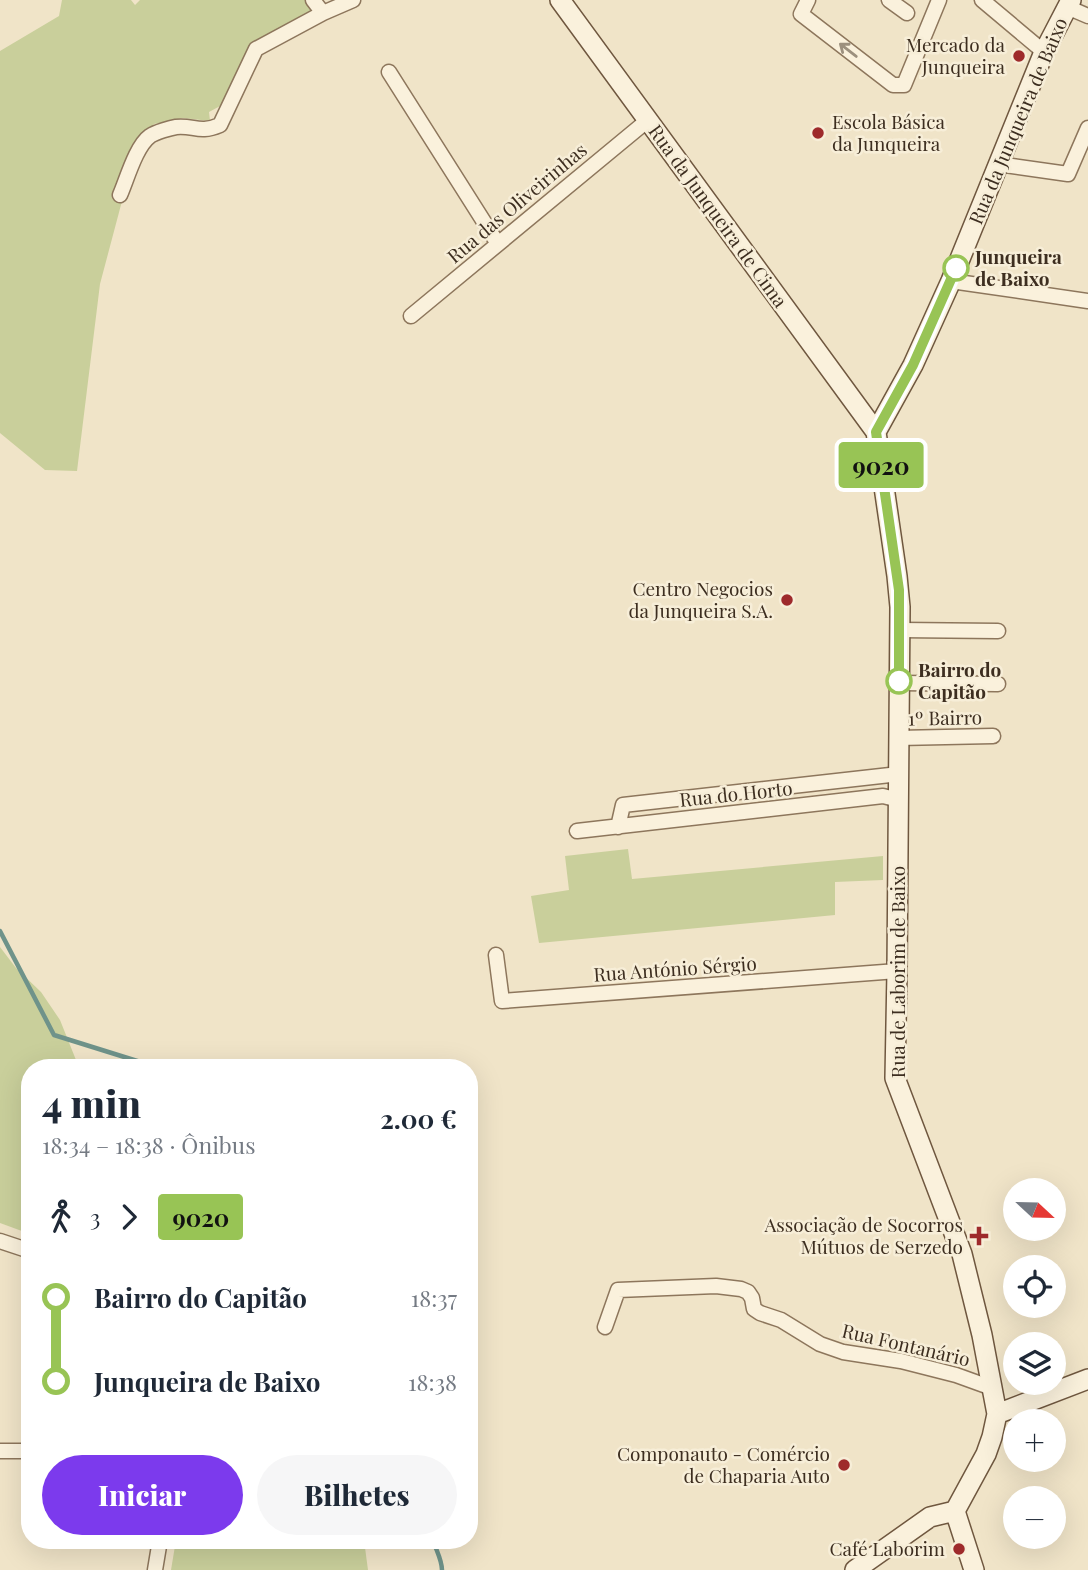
<!DOCTYPE html>
<html lang="pt">
<head>
<meta charset="utf-8">
<style>
  body { margin:0; font-family:"Playfair Display",serif; background:#f6f6f7; color:#1f2937; height:100vh; display:flex; flex-direction:column; font-size:26px; white-space:nowrap }
  * { box-sizing:border-box; margin:0 }
  p { font-size:23px; color:#747a83 }
  .icon { flex:none; width:38px; height:38px; fill:none; stroke:currentColor; stroke-width:2; stroke-linecap:round; stroke-linejoin:round }
  .map { position:relative; flex:1; overflow:hidden }
  .sheet { position:absolute; left:21px; top:1059px; width:457px; height:490px; display:flex; flex-direction:column; background:#fff; border-radius:28px; box-shadow:0 7px 28px #0002 }
  .sheet>* { flex:none }
  .badge { padding:0 14px; border-radius:5px; font-size:24px; line-height:46px }
  .needle { width:46px; rotate:112deg }
  .fabs { position:absolute; left:1003px; top:1178px; display:grid; gap:14px }
  .fabs a { display:grid; place-items:center; width:63px; height:63px; border-radius:50%; background:#fff; box-shadow:0 7px 28px #0002; font-size:35px }
  .map>.badge { position:absolute; translate:-50% -50%; box-shadow:0 0 0 4px #fff }
  .legs { display:flex; align-items:center; gap:10px; height:77px; padding:0 21px; font-size:23px }
  .legs p { margin-inline-start:auto }
  .summary { display:flex; align-items:center; justify-content:space-between; height:119px; padding:0 21px }
  h1 { font-size:38px; font-weight:800; line-height:52px }
  .cta { display:flex; gap:14px; margin-top:auto; padding:14px 21px }
  .cta a { flex:1; height:80px; border-radius:42px; background:#7c3aed; color:#fff; font-size:28px; font-weight:800; line-height:80px; text-align:center }
  .cta a+a { background:#f6f6f7; color:#1f2937 }
  ul { padding:0 21px; list-style:none }
  li { display:flex; align-items:center; gap:24px; height:84px; font-size:26px }
  li i { display:grid; place-items:center; width:10px; height:100%; margin:0 9px; background:currentColor }
  li i::after { content:''; width:18px; height:18px; margin:-9px; border:5px solid; border-radius:50%; background:#fff }
  li p { margin-inline-start:auto }
  li:first-child i { background:linear-gradient(#0000 50%,currentColor 0) }
  li:last-child i { background:linear-gradient(currentColor 50%,#0000 0) }
  .map>svg:first-child { display:block }
  .green { fill:#c9cf9b }
  .lines { fill:none; stroke-linecap:round; stroke-linejoin:round }
  .stream { stroke:#6f938a; stroke-width:4.5 }
  .street-casing { stroke:#8d765c; stroke-width:17 }
  .secondary-casing { stroke:#6f573f; stroke-width:22 }
  .street { stroke:#faf1dc; stroke-width:14 }
  .secondary { stroke:#faf1dc; stroke-width:19 }
  .oneway { stroke:#9c907e }
  .line-1-casing { stroke:#fff; stroke-width:16 }
  .line-1 { stroke:#98c455; stroke-width:10 }
  .poi-dot { fill:#9e2a2b; stroke:#f7eed8; stroke-width:2.5 }
  .stop-1-dot { fill:#fff; stroke:#98c455; stroke-width:3.5 }
  .labels { text-anchor:middle; stroke-width:5; stroke-linejoin:round; paint-order:stroke }
  .poi-label { font-size:19px; fill:#3d2e20; stroke:#f7eed8; text-anchor:end }
  .street-label { font-size:19px; fill:#3d2e20; stroke:#f7eed8 }
  .stop-label { font-size:19px; font-weight:bold; fill:#3d2e20; stroke:#f7eed8; text-anchor:start }
</style>
</head>
<body>
<div class="map">
<svg width="1088" height="1570" viewBox="0 0 1088 1570">
  <rect width="100%" height="100%" fill="#f0e4c8"/>
  <path class="green" d="M62,0H131L135,5L140,0H307L316,13L253,45L222,105L209,112L210,121L183,118L154,124L135,152L100,284L77,471L45,470L0,433V51L59,16Z
    M628,849L632,879L883,856V880L835,882V915L539,943L531,896L569,890L565,856Z
    M0,947L16,968L41,992L60,1020L76,1060L95,1067L30,1068V1234L0,1223Z
    M176,1540H364L368,1570H171Z"/>
  <g class="lines">
    <path class="stream" d="M0,931L54,1035L150,1065L182,1068
      M433,1540C436,1550 442,1560 442,1570"/>
    <defs>
      <path id="street" d="M313,0L323,13
        M808,0L801,14L893,85H904L939,0
        M889,0L907,13
        M982,0L1044,52
        M1067,7L1088,16
        M389,72L498,244
        M998,164L1068,174L1088,128
        M120,195C127,179 136,146 150,136C156,132 170,128 176,127C194,125 199,134 220,125L256,49L323,13L353,0
        M951,281L1088,301
        M411,316L648,120
        M900,630L998,631
        M899,683L998,684
        M898,738L993,736
        M618,827L623,805L899,774
        M577,831L883,796L899,800
        M496,955L502,1001L897,971
        M0,1241L30,1251
        M605,1327L618,1290L716,1286L741,1289L748,1292L752,1298L754,1309L760,1313L781,1320L820,1344L843,1352L901,1361L956,1375L992,1388
        M0,1451H30
        M155,1570L160,1540"/>
      <path id="secondary" d="M560,0L876,432L897,576L900,607L897,971L895,1078L962,1254L982,1335L997,1414L992,1437L986,1454L955,1511L974,1570
        M876,432L913,365L951,281L1044,52L1071,0
        M997,1414L1088,1379
        M855,1570L930,1517L955,1511"/>
    </defs>
    <use href="#street" class="street-casing"/>
    <use href="#secondary" class="secondary-casing"/>
    <use href="#street" class="street"/>
    <use href="#secondary" class="secondary"/>
  </g>
  <defs><path id="oneway-shaft" d="M-6 0H5M1.5-3L5.5 0L1.5 3" fill="none" stroke-width="1.6" stroke-linecap="round" stroke-linejoin="round" transform="scale(1.75)"/></defs>
  <use class="oneway" href="#oneway-shaft" transform="translate(848 50) rotate(-142)"/>
  <g class="lines">
    <defs>
      <path id="line-1" d="M899,681V590L876,432L913,365L956,268"/>
    </defs>
    <use href="#line-1" class="line-1-casing"/>
    <use href="#line-1" class="line-1"/>
  </g>
  <g class="poi-dot">
    <circle cx="1019" cy="56" r="7"/>
    <circle cx="818" cy="133" r="7"/>
    <circle cx="787" cy="600" r="7"/>
    <path d="M975.5 1225.5h7v7h7v7h-7v7h-7v-7h-7v-7h7z"/>
    <circle cx="844" cy="1465" r="7"/>
    <circle cx="959" cy="1549" r="7"/>
  </g>
  <g class="stop-1-dot">
    <circle cx="956" cy="268" r="12"/>
    <circle cx="899" cy="681" r="12"/>
  </g>
  <g class="labels">
    <g class="poi-label">
      <text x="1005" y="52">Mercado da<tspan x="1005" dy="22">Junqueira</tspan></text>
      <text x="832" y="129" text-anchor="start">Escola Básica<tspan x="832" dy="22">da Junqueira</tspan></text>
      <text x="773" y="596">Centro Negocios<tspan x="773" dy="22">da Junqueira S.A.</tspan></text>
      <text x="963" y="1232">Associação de Socorros<tspan x="963" dy="22">Mútuos de Serzedo</tspan></text>
      <text x="830" y="1461">Componauto - Comércio<tspan x="830" dy="22">de Chaparia Auto</tspan></text>
      <text x="945" y="1556">Café Laborim</text>
    </g>
    <g class="street-label">
      <text transform="translate(1018 121) rotate(-67)" y="7">Rua da Junqueira de Baixo</text>
      <text transform="translate(517 203) rotate(-40)" y="7">Rua das Oliveirinhas</text>
      <text transform="translate(718 216) rotate(54)" y="7">Rua da Junqueira de Cima</text>
      <text transform="translate(945 718) rotate(-1)" y="7">1º Bairro</text>
      <text transform="translate(736 794) rotate(-6)" y="7">Rua do Horto</text>
      <text transform="translate(675 969) rotate(-4)" y="7">Rua António Sérgio</text>
      <text transform="translate(898 972) rotate(-90)" y="7">Rua de Laborim de Baixo</text>
      <text transform="translate(906 1345) rotate(13)" y="7">Rua Fontanário</text>
    </g>
    <g class="stop-label">
      <text x="975" y="264">Junqueira<tspan x="975" dy="22">de Baixo</tspan></text>
      <text x="918" y="677">Bairro do<tspan x="918" dy="22">Capitão</tspan></text>
    </g>
  </g>
</svg>
<div class="fabs">
<a><svg class="needle" viewBox="-14 -14 28 28"><path d="M0-13l5 13h-10z" fill="#e53935"/><path d="M0 13l5-13h-10z" fill="#747a83"/></svg></a>
<a><svg class="icon" aria-label="locate" viewBox="0 0 24 24"><circle cx="12" cy="12" r="6"/><path d="M12 2v4M12 18v4M2 12h4M18 12h4"/></svg></a>
<a><svg class="icon" aria-label="layers" viewBox="0 0 24 24"><path d="M12 4l9 5-9 5-9-5zM3 14l9 5 9-5"/></svg></a>
<a>+</a>
<a>−</a>
</div>
<b class="badge" style="left:881px;top:465px;background:#98c455;color:#111">9020</b>
<section class="sheet">
<div class="summary"><div><h1>4 min</h1><p>18:34 – 18:38 · Ônibus</p></div><b>2.00 €</b></div>
<div class="legs"><svg class="icon" aria-label="walk" viewBox="0 0 24 24"><circle cx="13" cy="4" r="2"/><path d="M13 8l-2 6 4 7M11 14l-3 7M7 12l3-4h3l4 4"/></svg>3<svg class="icon" aria-label="forward" viewBox="0 0 24 24"><path d="M9 5l7 7-7 7"/></svg><b class="badge" style="background:#98c455;color:#111">9020</b></div>
<ul>
<li><i style="color:#98c455"></i><b>Bairro do Capitão</b><p>18:37</p></li>
<li><i style="color:#98c455"></i><b>Junqueira de Baixo</b><p>18:38</p></li>
</ul>
<div class="cta"><a>Iniciar</a><a>Bilhetes</a></div>
</section>
</div>
</body>
</html>
